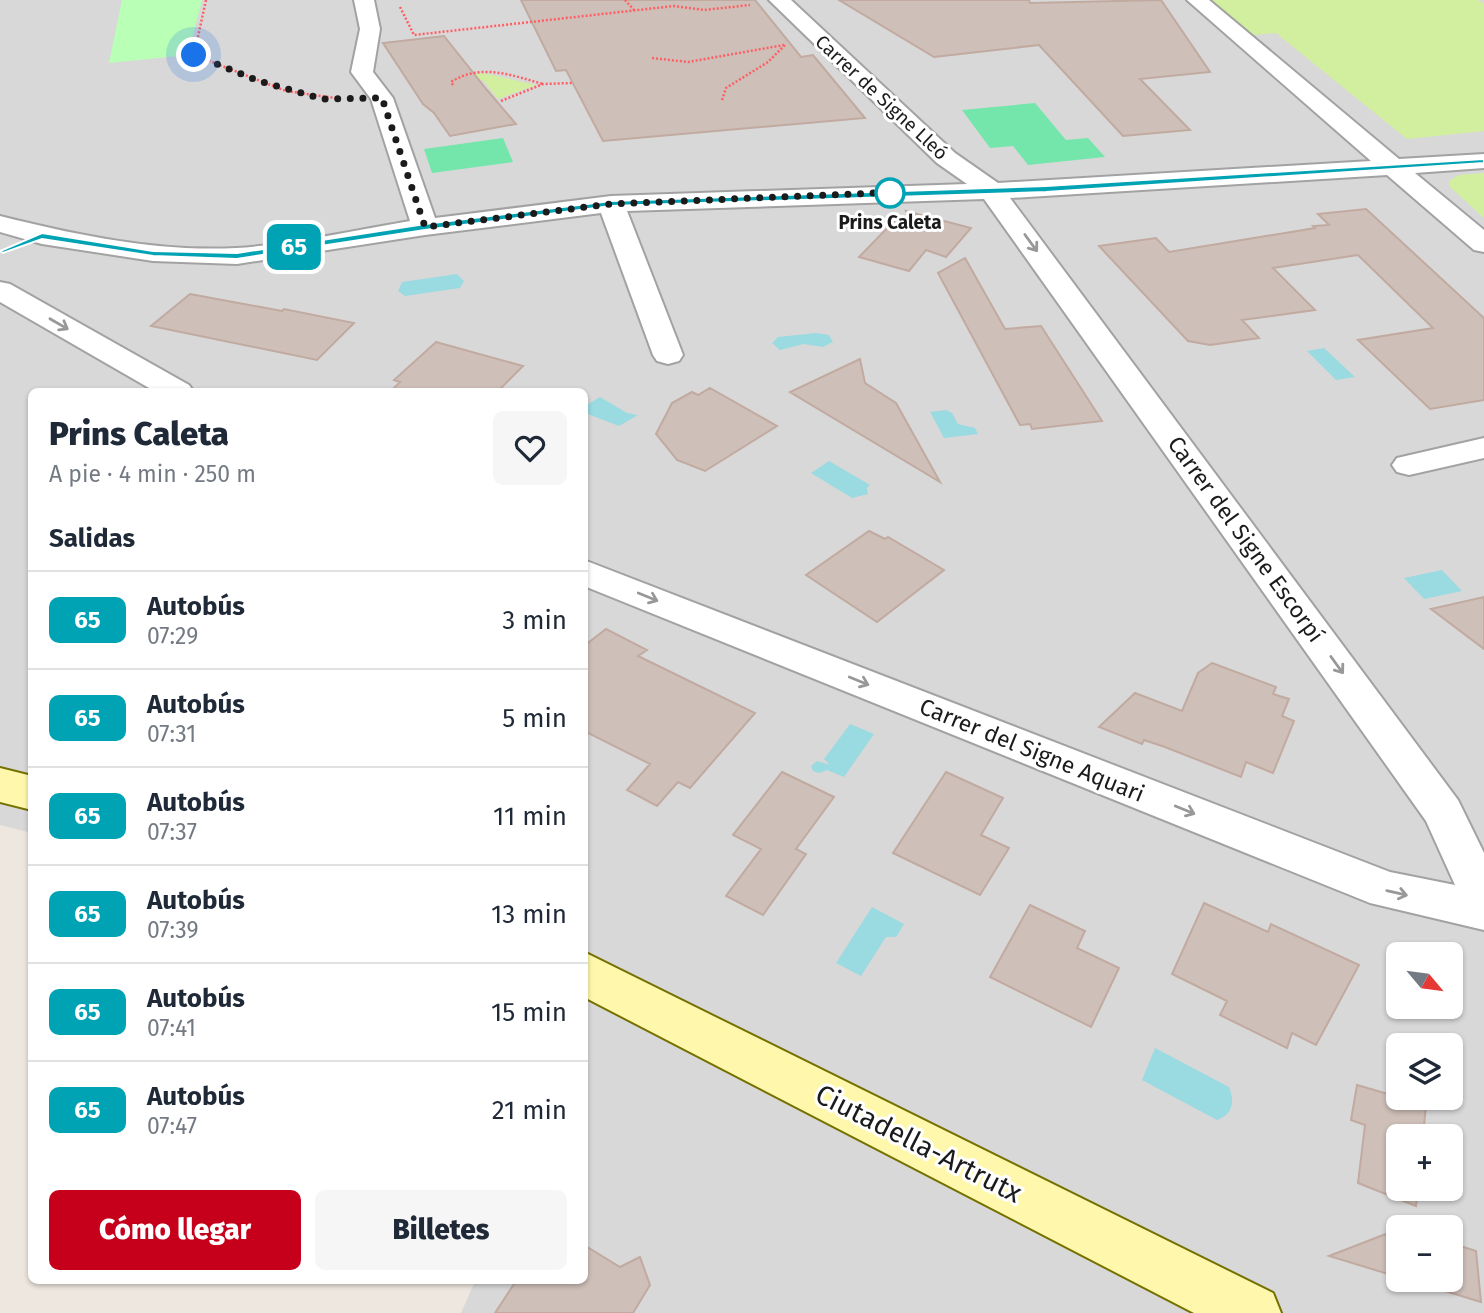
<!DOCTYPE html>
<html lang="es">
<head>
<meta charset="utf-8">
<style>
  body { margin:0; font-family:"Fira Sans",sans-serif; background:#f6f6f7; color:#1f2937; height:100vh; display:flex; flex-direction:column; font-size:26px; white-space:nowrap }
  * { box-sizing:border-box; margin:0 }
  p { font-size:23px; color:#747a83 }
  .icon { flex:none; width:38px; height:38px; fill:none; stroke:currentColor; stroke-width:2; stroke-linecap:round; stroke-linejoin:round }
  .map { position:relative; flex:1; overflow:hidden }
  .panel { position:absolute; left:28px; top:388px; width:560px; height:896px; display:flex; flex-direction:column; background:#fff; border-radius:10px; box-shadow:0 2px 5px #0004 }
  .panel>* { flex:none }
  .badge { padding:0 14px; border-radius:10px; font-size:24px; line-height:46px }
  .needle { width:46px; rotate:119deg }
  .fabs { position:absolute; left:1386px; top:942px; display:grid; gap:14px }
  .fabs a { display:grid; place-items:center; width:77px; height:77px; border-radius:10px; background:#fff; box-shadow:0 2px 5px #0004; font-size:35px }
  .you { position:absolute; width:35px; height:35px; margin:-18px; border:5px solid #fff; border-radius:50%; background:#1a73e8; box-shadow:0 0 0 10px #1a73e833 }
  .map>.badge { position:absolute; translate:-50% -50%; box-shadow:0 0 0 4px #fff }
  h2 { padding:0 21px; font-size:26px; line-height:63px }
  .round { display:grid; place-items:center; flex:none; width:74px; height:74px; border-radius:10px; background:#f6f6f7 }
  .summary { display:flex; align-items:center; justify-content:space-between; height:119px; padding:0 21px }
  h1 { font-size:33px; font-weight:800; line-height:52px }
  .cta { display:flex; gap:14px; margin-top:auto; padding:14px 21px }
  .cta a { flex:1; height:80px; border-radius:10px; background:#c6001b; color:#fff; font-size:28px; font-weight:800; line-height:80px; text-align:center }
  .cta a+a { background:#f6f6f7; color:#1f2937 }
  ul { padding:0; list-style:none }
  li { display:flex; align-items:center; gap:21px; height:98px; padding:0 21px; border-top:2px solid #e0e1e3 }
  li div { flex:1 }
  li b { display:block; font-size:26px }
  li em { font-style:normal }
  li .badge { min-width:77px; font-weight:700; text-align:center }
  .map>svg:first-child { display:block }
  .residential { fill:#d9d8d8; fill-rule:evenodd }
  .grass { fill:#d1ef9e }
  .park { fill:#b9ffb5 }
  .pitch { fill:#74e6ab }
  .water { fill:#9adae1 }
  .building { fill:#cebfb8; stroke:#c1aaa0; stroke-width:2 }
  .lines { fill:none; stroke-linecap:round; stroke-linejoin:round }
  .minor-casing { stroke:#a2a2a2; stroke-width:4 }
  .secondary-casing { stroke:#747100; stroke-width:4 }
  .path { stroke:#ff5f64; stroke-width:2.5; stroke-dasharray:2 2; stroke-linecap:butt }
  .minor { fill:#fff; fill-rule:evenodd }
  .secondary { fill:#fff8ac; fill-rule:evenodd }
  .oneway { stroke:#989898 }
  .line { fill:#00a3b4; stroke:#fff; stroke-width:2 }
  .walk { stroke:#1b1b1b; stroke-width:7; stroke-dasharray:0 12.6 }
  .stop-dot { fill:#fff; stroke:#00a3b4; stroke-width:3.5 }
  .labels { text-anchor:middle; stroke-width:6; stroke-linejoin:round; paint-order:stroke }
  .far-street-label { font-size:19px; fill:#1b1b1b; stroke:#fff }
  .far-stop-label { font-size:19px; font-weight:bold; fill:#1b1b1b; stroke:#fff }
  .street-label { font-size:23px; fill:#1b1b1b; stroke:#fff }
  .near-street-label { font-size:28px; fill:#1b1b1b; stroke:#fff }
</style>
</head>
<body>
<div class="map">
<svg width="1484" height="1313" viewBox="0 0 1484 1313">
  <rect width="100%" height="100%" fill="#eee7df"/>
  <path class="residential" d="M0,0H1484V1313H461L475,1281H584V392H32L31,833L0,825ZM1398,954H1451V1006H1398ZM1398,1045H1451V1097H1398ZM1398,1136H1451V1188H1398ZM1398,1227H1451V1279H1398Z"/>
  <path class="grass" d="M1210,0H1478L1484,4V131L1407,139L1276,33L1253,35Z
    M483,73L536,85L498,99L483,80L460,81L469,75Z
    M1484,173V218L1450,187L1449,181L1459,175Z"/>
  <path class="park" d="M122,0H202L188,55L109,63Z"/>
  <path class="pitch" d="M1035,103L1066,140L1088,138L1105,157L1028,165L1013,146L990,148L962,110Z
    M503,138L513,162L432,173L424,149Z"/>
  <path class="water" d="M457,274L464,281L460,288L405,296L398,291L402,282Z
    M816,333L829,335L833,342L823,347L804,344L780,350L772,343L778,337Z
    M1324,348L1355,377L1336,380L1307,351Z
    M600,397L627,413L638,415L619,426L585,413V406Z
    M946,410L952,413L958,424L975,428L978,434L944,438L930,412Z
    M829,461L870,485L867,488L868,494L852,498L811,473Z
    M1442,570L1462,591L1424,599L1404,578Z
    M850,724L874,734L844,777L827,770L819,773L813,771L811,766L817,761L830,765L824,759Z
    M872,907L904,924L896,937H886L861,976L836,963Z
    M1155,1048L1229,1087C1235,1102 1233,1114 1217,1120L1142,1080Z"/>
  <path class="building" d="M521,0H755L801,57L813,55L865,118L603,141L566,70L556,71Z
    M839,0H1029L1030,3L1161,0L1210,72L1140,79L1190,130L1123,136L1039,45L934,57Z
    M444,36L487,90L516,124L450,136L434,113L423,104L383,43Z
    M1366,209L1484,318V400L1430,409L1358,340L1433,328L1358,255L1273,268L1315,310L1242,320L1259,338L1210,345L1188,341L1099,246L1156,238L1169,252L1315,228L1313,226L1329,225L1318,214Z
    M906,211L971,228L946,257L926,250L909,271L859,257L894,221L913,226Z
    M965,258L1005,329L1041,326L1102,421L1032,429L1030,424L1020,425L938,273Z
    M190,294L282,311L284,309L354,323L317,360L151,326Z
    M436,342L523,366L497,392H390L400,382L394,380Z
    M860,359L865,383L896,403L940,482L790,392Z
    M710,388L777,426L705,471L677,460L656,434L672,403L692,392L698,395Z
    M869,531L885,539L888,537L944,570L877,622L806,575Z
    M1484,597V649L1431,609Z
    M606,629L647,650L638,656L755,713L690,788L678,782L657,806L627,790L650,764L584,731V646Z
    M1212,663L1276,687L1273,694L1289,699L1282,716L1294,721L1273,773L1246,762L1241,777L1165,747L1144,740L1142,744L1099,727L1135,693L1182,711L1198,673Z
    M782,772L834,797L796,849L806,854L763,915L726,896L761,849L733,835Z
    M946,772L1003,798L981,835L1009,848L980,895L893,853Z
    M1204,903L1268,932L1271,924L1359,965L1316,1045L1292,1033L1287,1048L1220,1015L1227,1001L1172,974Z
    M1030,905L1085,931L1077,948L1119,968L1091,1027L990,977Z
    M1357,1085L1426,1105L1423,1136H1398V1188H1418L1416,1206L1358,1183L1365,1125L1351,1120Z
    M1398,1229V1277L1329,1256L1391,1232Z
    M1451,1243L1476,1251L1481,1302L1406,1279H1451Z
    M584,1245L620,1267L640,1257L650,1285L633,1313H495L516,1281H584Z"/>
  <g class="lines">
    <defs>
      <path id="minor" d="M354,0H374L380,29L373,72L393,98L435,218L611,196L967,184L937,163L769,0H791L955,153L998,183L1371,161L1187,0H1209L1399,159L1484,154V168L1415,173L1484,230V252L1474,250L1387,175L1010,198L1458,800L1484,853V930L1370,903L584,586V560L1390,872L1455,885L1426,821L984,199L627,211L683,355L679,361L668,364L657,361L653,355L601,213L425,235L237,264L153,261L42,244L0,232V216C76,235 157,252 236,248C290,245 356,230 410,221L371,99L351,72L360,29Z
        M0,282L10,284L189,385L194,392H156L0,302Z
        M1484,438V458L1409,475L1397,472L1392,465L1397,458Z"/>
      <path id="secondary" d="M0,768L32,776V810L0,802Z
        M584,952L1273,1293L1281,1313H1194L584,997Z"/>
    </defs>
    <use href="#minor" class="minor-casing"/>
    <use href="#secondary" class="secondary-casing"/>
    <path class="path" d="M206,0L194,55L286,91L342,99
      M625,0L634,10
      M400,7L414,35L674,6L704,10L750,5
      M652,58L688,62L784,45
      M453,85L451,82C481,63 511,75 543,84
      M722,100L726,88L768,62L785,45
      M501,101L543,84L572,83"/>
    <use href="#minor" class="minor"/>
    <use href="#secondary" class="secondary"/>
  </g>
  <defs><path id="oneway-shaft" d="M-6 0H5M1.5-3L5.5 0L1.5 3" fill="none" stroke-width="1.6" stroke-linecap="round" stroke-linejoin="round" transform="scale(1.75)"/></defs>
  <g class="oneway">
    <use href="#oneway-shaft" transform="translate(1031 243) rotate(54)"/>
    <use href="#oneway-shaft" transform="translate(59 324) rotate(30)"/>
    <use href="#oneway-shaft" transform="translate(648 597) rotate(22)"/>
    <use href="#oneway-shaft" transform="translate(1337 665) rotate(54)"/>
    <use href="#oneway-shaft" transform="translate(859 681) rotate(22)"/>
    <use href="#oneway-shaft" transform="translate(1185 810) rotate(22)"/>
    <use href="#oneway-shaft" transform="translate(1397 893) rotate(13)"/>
  </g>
  <path class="line" d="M1484,159V163L1046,192L611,206L425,230L237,259L153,256L42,239L3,253L0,251L42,233L153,251L237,253L425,224L611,201L1046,186Z"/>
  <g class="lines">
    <path class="walk" d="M194,55L259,81L323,99L382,98L425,227L611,204L900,192L890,193"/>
  </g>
  <circle class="stop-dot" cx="890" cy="193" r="14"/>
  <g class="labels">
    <g class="far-street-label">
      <text transform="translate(882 97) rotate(43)" y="7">Carrer de Signe Lleó</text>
    </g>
    <g class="far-stop-label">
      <text x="890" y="229">Prins Caleta</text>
    </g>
    <g class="street-label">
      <text transform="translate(1246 539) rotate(54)" y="8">Carrer del Signe Escorpí</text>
      <text transform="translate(1032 750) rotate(22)" y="8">Carrer del Signe Aquari</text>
    </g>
    <g class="near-street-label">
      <text transform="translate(919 1143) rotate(27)" y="10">Ciutadella-Artrutx</text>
    </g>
  </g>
</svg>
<div class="fabs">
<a><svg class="needle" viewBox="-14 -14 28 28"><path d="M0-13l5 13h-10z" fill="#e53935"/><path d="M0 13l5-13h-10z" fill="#747a83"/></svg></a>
<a><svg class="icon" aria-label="layers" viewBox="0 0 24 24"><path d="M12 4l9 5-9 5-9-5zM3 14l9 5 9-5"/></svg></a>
<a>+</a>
<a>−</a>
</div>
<div class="you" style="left:194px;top:55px"></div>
<b class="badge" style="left:294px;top:247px;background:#00a3b4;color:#fff">65</b>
<section class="panel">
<div class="summary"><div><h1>Prins Caleta</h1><p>A pie · 4 min · 250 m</p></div><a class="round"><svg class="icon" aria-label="heart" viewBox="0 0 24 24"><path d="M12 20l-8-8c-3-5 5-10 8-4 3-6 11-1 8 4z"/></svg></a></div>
<h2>Salidas</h2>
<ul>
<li><span class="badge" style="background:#00a3b4;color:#fff">65</span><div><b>Autobús</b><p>07:29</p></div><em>3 min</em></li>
<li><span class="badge" style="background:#00a3b4;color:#fff">65</span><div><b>Autobús</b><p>07:31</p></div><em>5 min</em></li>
<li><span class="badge" style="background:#00a3b4;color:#fff">65</span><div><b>Autobús</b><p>07:37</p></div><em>11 min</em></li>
<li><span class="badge" style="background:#00a3b4;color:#fff">65</span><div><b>Autobús</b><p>07:39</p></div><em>13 min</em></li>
<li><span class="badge" style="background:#00a3b4;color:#fff">65</span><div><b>Autobús</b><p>07:41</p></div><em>15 min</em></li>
<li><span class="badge" style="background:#00a3b4;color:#fff">65</span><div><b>Autobús</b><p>07:47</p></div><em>21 min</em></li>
</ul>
<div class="cta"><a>Cómo llegar</a><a>Billetes</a></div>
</section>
</div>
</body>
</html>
